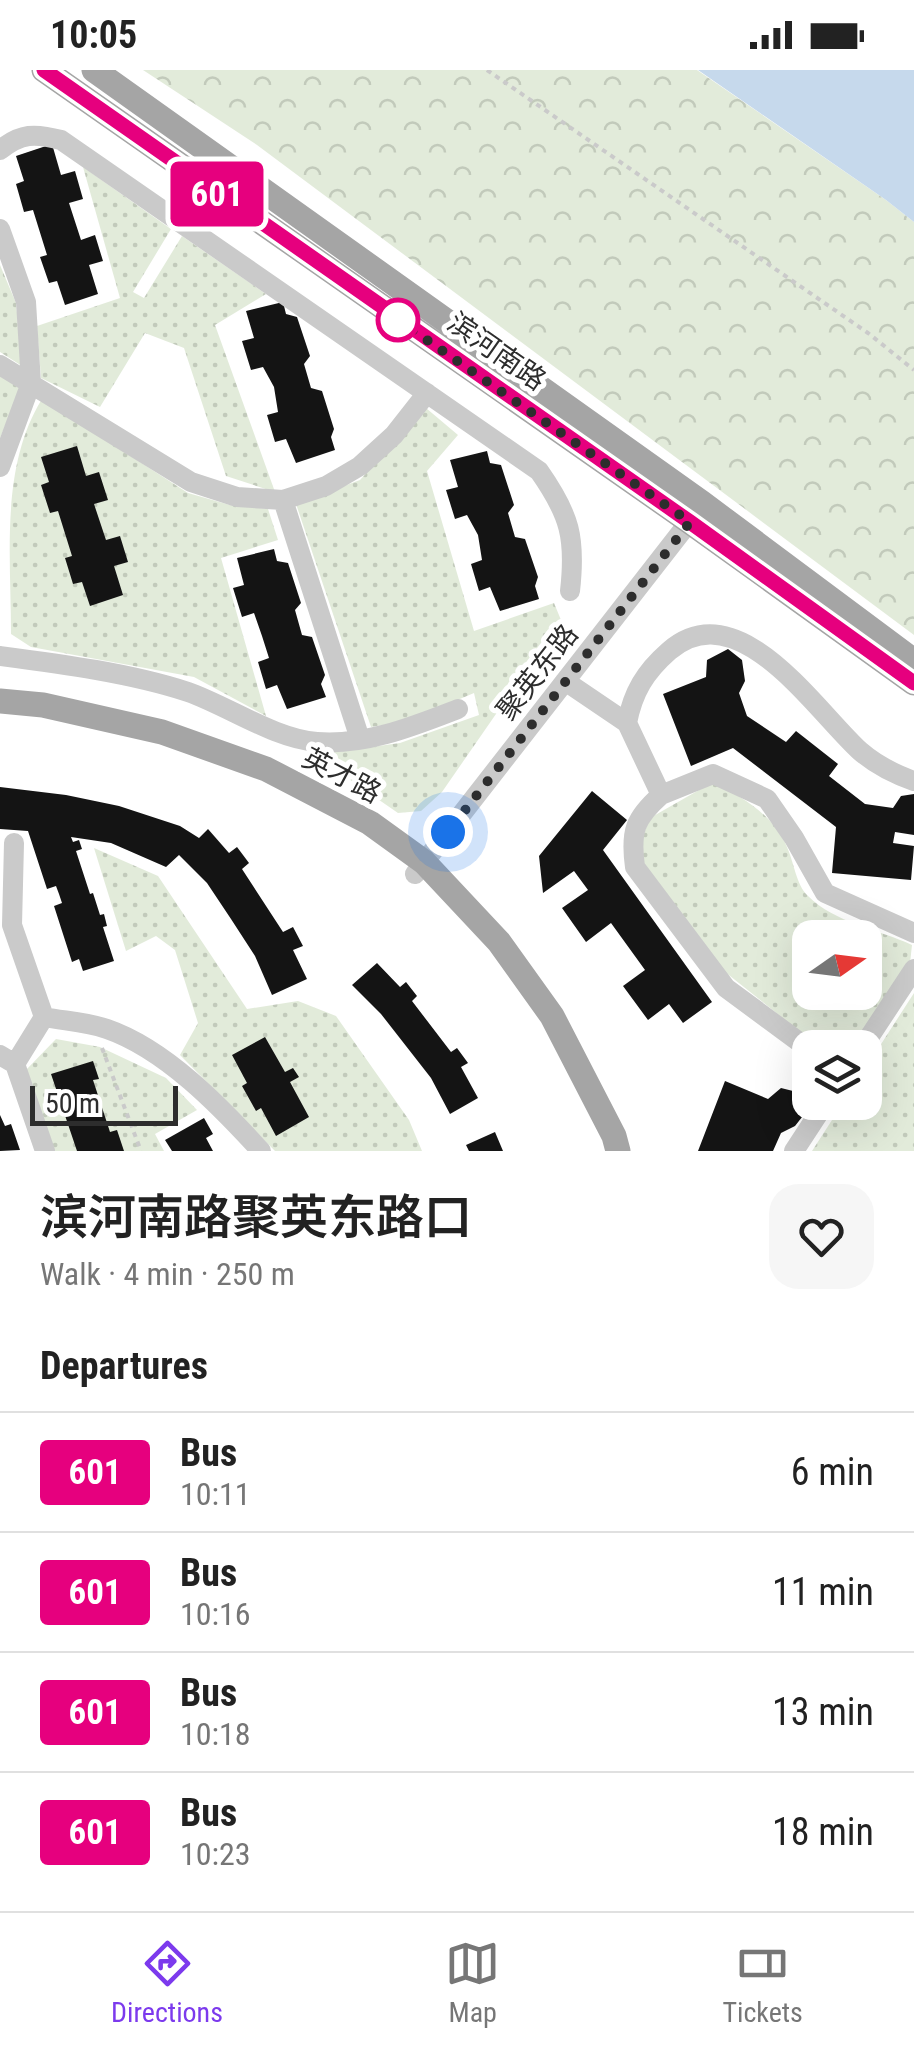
<!DOCTYPE html>
<html lang="en">
<head>
<meta charset="utf-8">
<style>
  body { margin:0; font-family:"Roboto Condensed","Noto Sans SC",sans-serif; background:#f6f6f6; color:#222; height:100vh; display:flex; flex-direction:column; font-size:38px; white-space:nowrap }
  * { box-sizing:border-box; margin:0 }
  p { font-size:32px; color:#767676 }
  .icon { flex:none; width:55px; height:55px; fill:none; stroke:currentColor; stroke-width:2; stroke-linecap:round; stroke-linejoin:round }
  .map { position:relative; height:1081px; overflow:hidden }
  .drawer { display:flex; flex-direction:column; background:#fff; flex:1 }
  .drawer>* { flex:none }
  .badge { padding:0 20px; border-radius:8px; font-size:35px; line-height:65px }
  .needle { width:65px; rotate:76deg }
  .fabs { position:absolute; left:792px; top:850px; display:grid; gap:20px }
  .fabs a { display:grid; place-items:center; width:90px; height:90px; border-radius:20px; background:#fff; box-shadow:0 10px 40px #0002; font-size:50px }
  .scale { position:absolute; left:30px; bottom:25px; width:148px; box-sizing:border-box; padding-left:10px; border:5px solid #2d2d2d; border-top:0; font-size:28px; line-height:35px; white-space:nowrap; color:#2d2d2d; -webkit-text-stroke:8px #fff; paint-order:stroke }
  .you { position:absolute; width:50px; height:50px; margin:-25px; border:8px solid #fff; border-radius:50%; background:#1a73e8; box-shadow:0 0 0 15px #1a73e833 }
  .map>.badge { position:absolute; translate:-50% -50%; box-shadow:0 0 0 5px #fff }
  h2 { padding:0 40px; font-size:38px; line-height:90px }
  .round { display:grid; place-items:center; flex:none; width:105px; height:105px; border-radius:30px; background:#f6f6f6 }
  .overview { display:flex; align-items:center; justify-content:space-between; height:170px; padding:0 40px }
  h1 { font-size:48px; font-weight:600; line-height:75px }
  ul { padding:0; list-style:none }
  li { display:flex; align-items:center; gap:30px; height:120px; padding:0 40px; border-top:2px solid #e0e0e0 }
  li div { flex:1 }
  li b { display:block; font-size:38px }
  li em { font-style:normal }
  li .badge { min-width:110px; font-weight:700; text-align:center }
  .status { display:flex; justify-content:space-between; align-items:center; height:70px; padding:0 50px; background:#fff; direction:ltr }
  .status svg { height:28px; fill:currentColor }
  .menu { display:flex; justify-content:space-around; align-items:center; height:140px; border-top:2px solid #e0e0e0; background:#fff; font-size:28px; color:#767676 }
  .menu a { display:grid; justify-items:center; gap:5px }
  .menu .selected { color:#7c3aed }
  .map>svg:first-child { display:block }
  .grass { fill:url(#grass-dots); fill-rule:evenodd }
  .park { fill:url(#park-crowns) }
  .water { fill:#c6d9ec }
  .building { fill:#141414 }
  .lines { fill:none; stroke-linecap:round; stroke-linejoin:round }
  .path { stroke:#cacaca; stroke-width:4; stroke-dasharray:5 5; stroke-linecap:butt }
  .minor { stroke:#cacaca; stroke-width:20 }
  .major { stroke:#a5a5a5; stroke-width:25 }
  .line-casing { stroke:#fff; stroke-width:22 }
  .line { stroke:#e6007e; stroke-width:15 }
  .walk { stroke:#2d2d2d; stroke-width:10; stroke-dasharray:0 18 }
  .stop-dot { fill:#fff; stroke:#e6007e; stroke-width:5 }
  .labels { text-anchor:middle; stroke-width:10; stroke-linejoin:round; paint-order:stroke }
  .street-label { font-size:28px; fill:#2d2d2d; stroke:#fff }
</style>
</head>
<body>
<div class="status"><b>10:05</b><svg viewBox="0 0 49 12"><path d="M0 12V9h3v3zM5 12V6h3v6zM10 12V3h3v9zM15 12V0h3v12zM26 1h20v11H26zM47 4h2v5h-2z"/></svg></div>
<div class="map">
<svg width="914" height="1081" viewBox="0 0 914 1081">
  <defs>
    <pattern id="grass-dots" width="8" height="8" patternUnits="userSpaceOnUse" patternTransform="scale(2.5)"><rect width="8" height="8" fill="#e2ebda"/><path d="M2 2h.1M6 6h.1" fill="none" stroke="#c2cabb" stroke-width="1.8" stroke-linecap="round"/></pattern>
    <pattern id="park-crowns" width="20" height="18" patternUnits="userSpaceOnUse" patternTransform="scale(2.5)"><rect width="20" height="18" fill="#e2ebda"/><path d="M2 6a3 3 0 1 1 6 0M12 15a3 3 0 1 1 6 0" fill="none" stroke="#c2cabb"/></pattern>
  </defs>
  <rect width="100%" height="100%" fill="#fff"/>
  <path class="grass" d="M83,97L171,159L133,222L144,228L182,166L266,224L215,255L275,422L226,406L184,278L145,263L100,337L41,308L37,256L120,228Z
    M0,195L16,233L22,296L0,282Z
    M0,304L20,319L0,368Z
    M42,329L188,423L230,435L268,439L278,470L221,488L266,646L194,607L31,577L11,564C11,485 0,397 42,329Z
    M426,338L458,365L427,401L474,561L554,533L561,550L442,722L421,741L398,743L314,685L400,673L479,645L474,623L408,651L371,657L296,434L360,410Z
    M713,712C743,728 773,744 787,777C794,792 796,815 808,826C835,853 878,859 912,875L910,893L858,977H819L725,902L644,794L641,771L650,748ZM810,868H865V922H810Z
    M94,778L158,806L247,939L298,931L336,946L409,1050L422,1081H275L180,985L198,953L175,880L156,866L126,881Z
    M914,923V1081H812L843,1033L865,1032V999Z
    M56,969L100,977L166,1008L197,1040L155,1064L164,1081H53L25,1001Z"/>
  <path class="park" d="M143,0H697L886,130L914,152V565L257,75Z"/>
  <path class="water" d="M698,0H914V152L886,130Z"/>
  <path class="building" d="M52,74L61,105L75,101L83,129L69,133L81,170L95,165L103,191L89,195L98,224L65,235L57,211L49,213L40,187L47,185L33,140L24,142L16,114L24,111L16,86Z
    M283,232L286,244L297,247L310,286L304,294L311,318L322,321L334,359L331,367L335,380L296,393L286,369L275,372L267,345L278,342L274,317L263,297L251,300L242,271L254,268L246,241Z
    M77,376L86,406L99,402L108,430L94,434L106,470L120,466L128,492L114,496L123,525L90,536L82,512L73,514L65,488L72,486L58,441L50,443L41,415L49,412L41,387Z
    M487,381L490,393L501,395L514,435L508,443L515,467L525,469L538,507L535,516L539,529L500,541L490,517L479,521L471,494L482,490L478,465L467,445L455,449L446,420L458,417L450,390Z
    M274,479L277,491L288,493L301,533L295,540L302,565L312,567L325,605L321,614L326,627L287,639L277,615L266,619L258,592L269,588L262,566L254,543L242,547L233,518L244,515L237,488Z
    M728,579L742,590L745,611L739,623L747,646L786,672L796,661L838,694L829,706L865,734L893,738L901,726L914,724V765L895,762L893,773L914,776L911,810L832,803L836,757L733,678L691,696L663,624L706,607L707,590Z
    M0,717L66,725L119,736L180,756L199,768L208,759L229,783L237,777L249,793L242,799L283,862L293,857L303,876L293,880L307,909L272,925L255,886L231,849L207,813L179,785L166,797L111,773L71,767L73,772L79,770L82,779L76,781L90,824L93,823L100,845L104,844L107,856L103,857L114,891L83,901L79,889L72,892L54,836L62,833L59,824L56,816L47,819L28,761L0,759Z
    M592,721L627,750L603,780L712,932L683,953L669,934L648,950L623,916L645,900L611,853L586,872L562,838L588,820L574,801L543,823L539,786Z
    M377,893L400,917L406,912L417,926L412,931L451,982L457,978L468,993L461,997L478,1028L450,1044L431,1008L381,944L352,915Z
    M265,967L285,1002L293,998L299,1007L290,1012L309,1047L276,1066L261,1038L256,1041L242,1016L247,1013L232,985Z
    M93,991L99,1009L93,1010L110,1062L117,1060L124,1081H77L51,1004Z
    M725,1011L768,1029L781,1018L801,1023L806,1042L795,1056L781,1063L773,1081H698Z
    M0,1045L5,1056L11,1054L20,1080L0,1081Z
    M204,1048L213,1064L206,1068L213,1081H172L165,1070Z
    M495,1062L503,1081H469L466,1075Z"/>
  <g class="lines">
    <path class="path" d="M487,0L868,263L914,300
      M102,978L141,1081"/>
    <path class="minor" d="M0,80C21,63 35,63 61,70L539,401C570,445 576,468 570,521
      M0,159L26,232L31,313L0,397
      M194,161L221,91
      M0,295L191,412L237,427L283,430L326,416L360,396L394,365L427,323
      M283,430L360,669
      M0,586C61,594 130,603 188,622C228,636 275,669 317,672C365,676 414,656 458,639
      M565,611L627,653L661,725C635,748 630,761 635,797L726,918L810,980
      M627,653C633,622 645,602 669,581C738,521 815,640 860,681C876,695 894,704 914,711
      M661,725L713,704L767,729L794,768L825,823L914,863
      M14,773L12,855L44,947
      M415,804L696,443
      M862,978L914,899
      M0,985L15,994L44,947C64,951 87,952 107,959C165,979 220,1036 261,1081
      M15,994L45,1081
      M794,1081L826,1032"/>
    <path class="major" d="M44,0L690,452L914,613
      M94,0L702,433L914,591
      M0,631L43,635L162,662L266,699L370,753L424,792L499,872L552,946L614,1066L618,1081"/>
  </g>
  <g class="lines">
    <defs>
      <path id="line" d="M44,0L690,452L914,613"/>
    </defs>
    <use href="#line" class="line-casing"/>
    <use href="#line" class="line"/>
    <path class="walk" d="M398,250L690,452L448,762"/>
  </g>
  <circle class="stop-dot" cx="398" cy="250" r="20"/>
  <g class="labels">
    <g class="street-label">
      <text transform="translate(497 281) rotate(35)" y="10">滨河南路</text>
      <text transform="translate(537 602) rotate(-52)" y="10">聚英东路</text>
      <text transform="translate(342 705) rotate(28)" y="10">英才路</text>
    </g>
  </g>
</svg>
<div class="fabs">
<a><svg class="needle" viewBox="-14 -14 28 28"><path d="M0-13l5 13h-10z" fill="#e53935"/><path d="M0 13l5-13h-10z" fill="#767676"/></svg></a>
<a><svg class="icon" aria-label="layers" viewBox="0 0 24 24"><path d="M12 4l9 5-9 5-9-5zM3 14l9 5 9-5"/></svg></a>
</div>
<div class="scale">50 m</div>
<div class="you" style="left:448px;top:762px"></div>
<b class="badge" style="left:217px;top:124px;background:#e6007e;color:#fff">601</b>
</div>
<section class="drawer">
<div class="overview"><div><h1>滨河南路聚英东路口</h1><p>Walk · 4 min · 250 m</p></div><a class="round"><svg class="icon" aria-label="heart" viewBox="0 0 24 24"><path d="M12 20l-8-8c-3-5 5-10 8-4 3-6 11-1 8 4z"/></svg></a></div>
<h2>Departures</h2>
<ul>
<li><span class="badge" style="background:#e6007e;color:#fff">601</span><div><b>Bus</b><p>10:11</p></div><em>6 min</em></li>
<li><span class="badge" style="background:#e6007e;color:#fff">601</span><div><b>Bus</b><p>10:16</p></div><em>11 min</em></li>
<li><span class="badge" style="background:#e6007e;color:#fff">601</span><div><b>Bus</b><p>10:18</p></div><em>13 min</em></li>
<li><span class="badge" style="background:#e6007e;color:#fff">601</span><div><b>Bus</b><p>10:23</p></div><em>18 min</em></li>
</ul>
</section>
<nav class="menu">
<a class="selected"><svg class="icon" aria-label="directions" viewBox="0 0 24 24"><path d="M12 3l9 9-9 9-9-9zM9 14v-3h6M13 9l2 2-2 2"/></svg>Directions</a>
<a><svg class="icon" aria-label="map" viewBox="0 0 24 24"><path d="M3 6l6-2 6 2 6-2v14l-6 2-6-2-6 2zM9 4v14M15 6v14"/></svg>Map</a>
<a><svg class="icon" aria-label="tickets" viewBox="0 0 24 24"><path d="M3 7h18v10H3zM15 7v10"/></svg>Tickets</a>
</nav>
</body>
</html>
